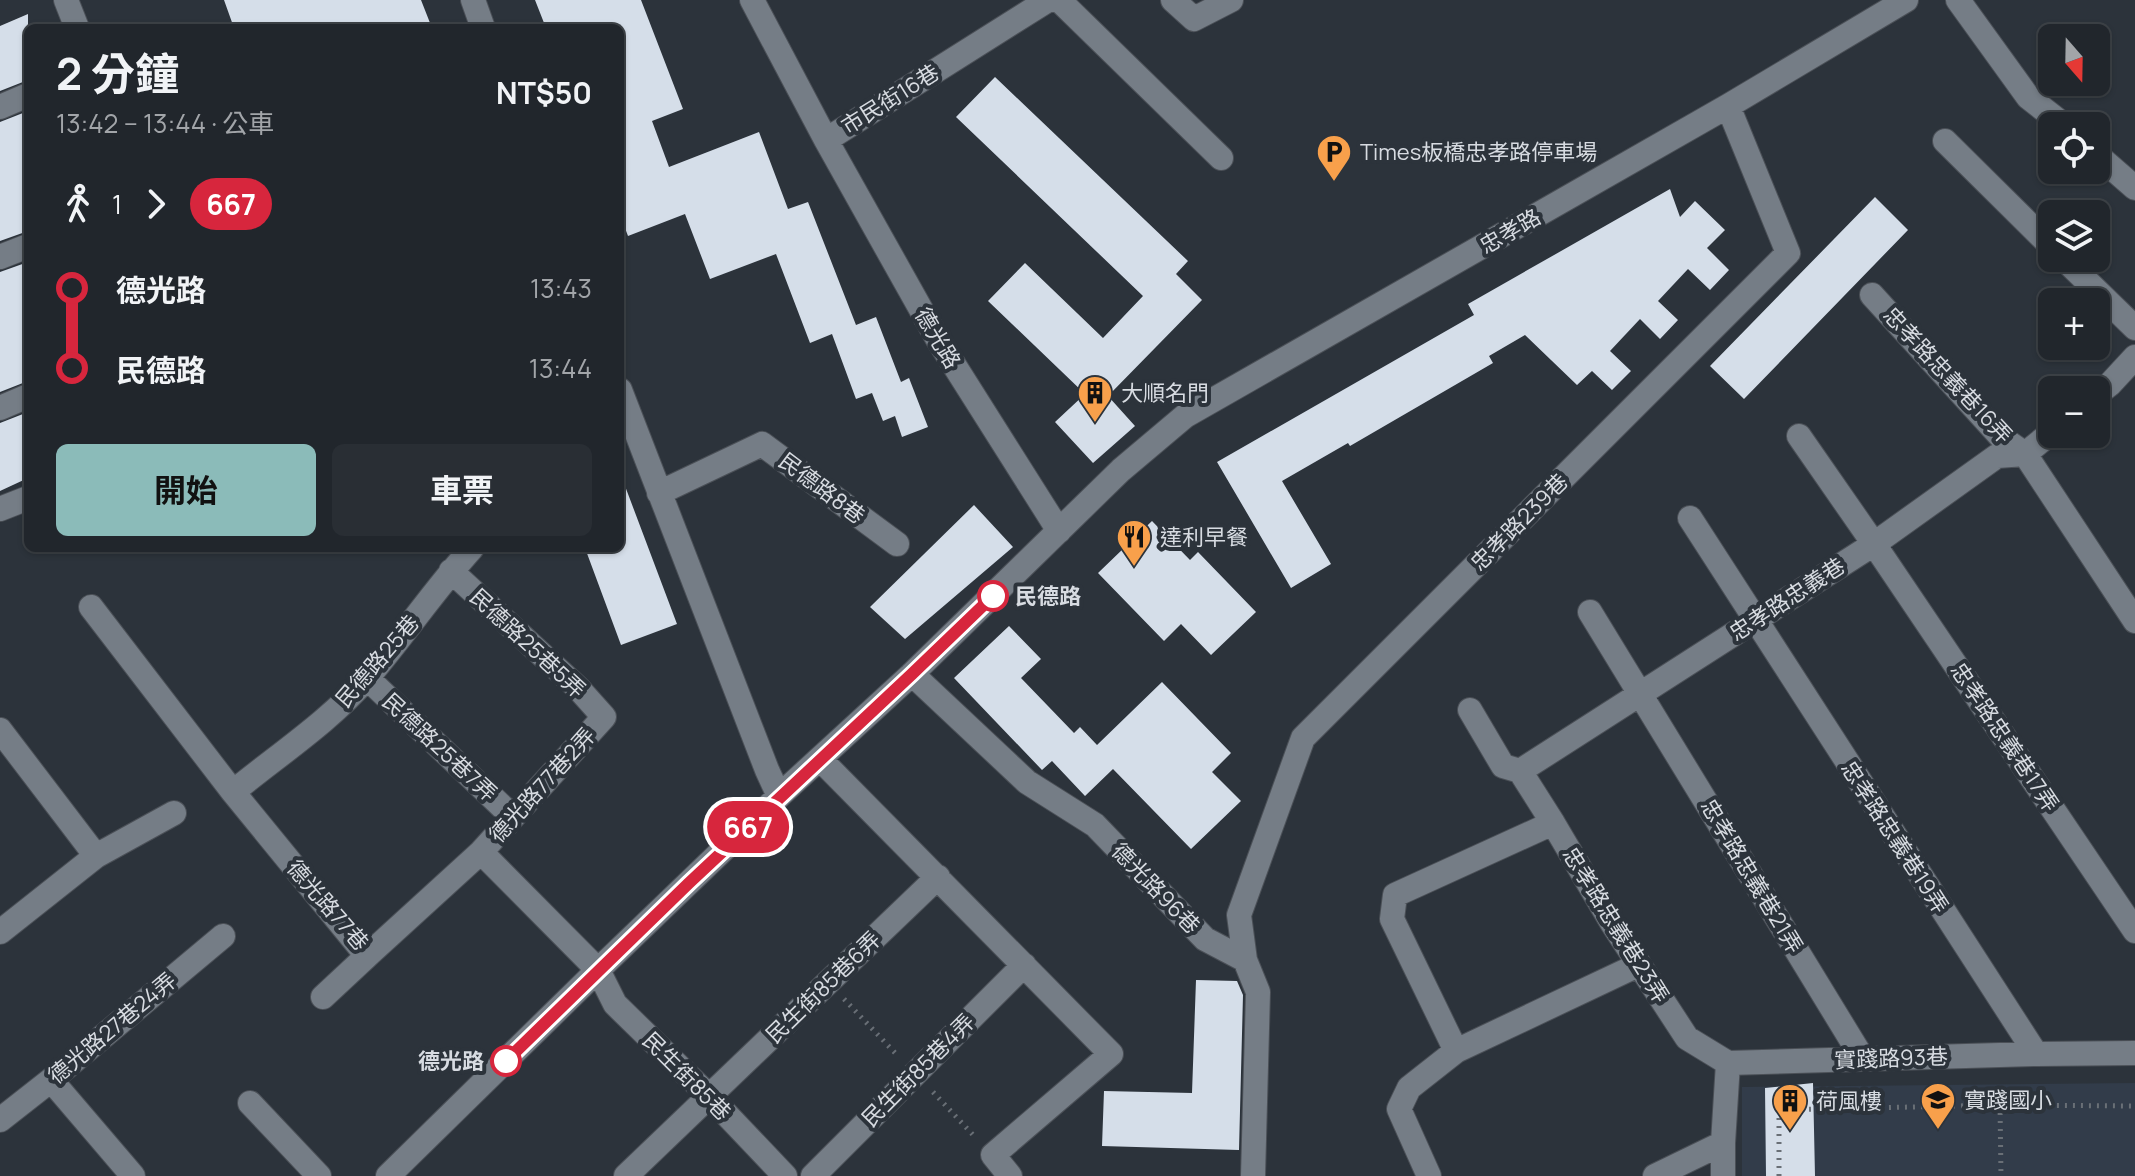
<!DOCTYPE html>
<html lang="zh-TW">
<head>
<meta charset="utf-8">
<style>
  body { margin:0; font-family:Manrope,"Noto Sans TC",sans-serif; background:#292e34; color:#f1f3f6; height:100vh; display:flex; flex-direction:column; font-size:30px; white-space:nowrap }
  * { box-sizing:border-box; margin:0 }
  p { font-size:26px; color:#a2a5a9 }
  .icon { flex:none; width:44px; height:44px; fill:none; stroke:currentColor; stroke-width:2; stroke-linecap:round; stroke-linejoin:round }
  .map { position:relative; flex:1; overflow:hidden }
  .drawer { position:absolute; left:24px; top:24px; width:600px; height:528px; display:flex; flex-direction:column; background:#21262c; border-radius:12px; box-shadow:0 2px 6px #0004,0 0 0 2px #3e4348 }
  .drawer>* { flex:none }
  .badge { padding:0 16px; border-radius:26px; font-size:28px; line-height:52px }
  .needle { width:52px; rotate:160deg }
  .tools { position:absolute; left:2038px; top:24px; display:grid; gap:16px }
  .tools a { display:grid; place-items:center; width:72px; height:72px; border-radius:12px; background:#21262c; box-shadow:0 2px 6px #0004,0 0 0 2px #3e4348; font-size:40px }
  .map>.badge { position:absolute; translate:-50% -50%; box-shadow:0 0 0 4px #fff }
  .legs { display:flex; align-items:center; gap:12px; height:88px; padding:0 32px; font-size:26px }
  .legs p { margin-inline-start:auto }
  .overview { display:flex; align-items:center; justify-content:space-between; height:136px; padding:0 32px }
  h1 { font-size:44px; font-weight:700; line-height:60px }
  .action { display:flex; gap:16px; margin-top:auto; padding:16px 32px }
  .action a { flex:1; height:92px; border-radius:12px; background:#8bbbb9; color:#111; font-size:32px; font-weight:700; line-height:92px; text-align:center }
  .action a+a { background:#292e34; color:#f1f3f6 }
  ul { padding:0 32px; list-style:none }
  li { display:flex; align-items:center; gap:28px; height:80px; font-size:30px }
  li i { display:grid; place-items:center; width:12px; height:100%; margin:0 10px; background:currentColor }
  li i::after { content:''; width:20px; height:20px; margin:-10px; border:6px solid; border-radius:50%; background:#21262c }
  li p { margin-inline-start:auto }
  li:first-child i { background:linear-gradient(#0000 50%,currentColor 0) }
  li:last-child i { background:linear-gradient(currentColor 50%,#0000 0) }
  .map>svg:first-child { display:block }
  .built { fill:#323c4a }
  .building { fill:#d5dee9 }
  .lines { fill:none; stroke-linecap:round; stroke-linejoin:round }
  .minor-casing { stroke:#4b5057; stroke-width:26 }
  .path { stroke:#696f76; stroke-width:5; stroke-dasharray:2 6; stroke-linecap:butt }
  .minor { stroke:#757d86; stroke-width:24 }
  .line-1-casing { stroke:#fff; stroke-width:18 }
  .line-1 { stroke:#d7263d; stroke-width:12 }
  .stop-1-dot { fill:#fff; stroke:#d7263d; stroke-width:4 }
  .labels { text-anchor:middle; stroke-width:8; stroke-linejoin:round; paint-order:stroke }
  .street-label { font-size:22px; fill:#d7dbe1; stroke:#2c333b }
  .poi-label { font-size:22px; fill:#d7dbe1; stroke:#2c333b; text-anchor:start }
  .stop-label { font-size:22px; font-weight:bold; fill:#d7dbe1; stroke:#2c333b; text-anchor:start }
</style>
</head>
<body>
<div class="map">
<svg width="2135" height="1176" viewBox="0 0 2135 1176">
  <rect width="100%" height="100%" fill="#2c333b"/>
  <path class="built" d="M2135,1083V1176H1742V1087Z"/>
  <path class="building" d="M224,0H421L432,28H234Z
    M535,0H641L683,109L652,121L669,167L759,132L788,209L808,202L856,325L876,317L901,382L909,378L928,427L902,437L895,416L883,421L872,393L856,399L832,334L810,343L776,254L710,279L685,214L628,236L620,215V28H546Z
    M28,14V80L0,91V26Z
    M995,77L1188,261L1176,274L1202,300L1108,396L1135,426L1093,463L1055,422L1085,394L988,301L1025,263L1103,338L1143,296L956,117Z
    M28,111V231L0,241V122Z
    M1670,189L1680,217L1695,201L1725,230L1707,248L1729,270L1710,290L1688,269L1658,301L1678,320L1660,339L1640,319L1610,351L1631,371L1612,390L1592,371L1577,385L1525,335L1489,356L1493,363L1350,446L1348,443L1282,481L1331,564L1291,588L1217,462L1474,315L1468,304Z
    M1875,197L1908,230L1744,399L1710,366Z
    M28,262V381L0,392V272Z
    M28,412V478L0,491V423Z
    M620,478H622L677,624L621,645L585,548H620Z
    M974,505L1013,547L905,639L870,607Z
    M1152,521L1190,560L1198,552L1256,612L1211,655L1181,624L1164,641L1098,573Z
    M1009,626L1041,659L1021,678L1074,733L1080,727L1097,745L1162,682L1231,753L1212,772L1241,801L1191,849L1113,769L1085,796L1052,761L1042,770L954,678Z
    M1196,980L1237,981L1243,995L1239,1150L1102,1146L1104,1091L1192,1093Z
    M1813,1083L1815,1176H1766L1765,1088Z"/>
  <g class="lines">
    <defs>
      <path id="minor" d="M66,0L77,28
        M473,0L483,28
        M752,0L826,140L1048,0
        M1059,0L1221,158
        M1173,0L1194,19L1231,0
        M1958,0L2028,97L2065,126
        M0,107L28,95
        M826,140L937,338L1059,531
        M1945,141L2052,247
        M2096,154L2135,188
        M0,257L28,246
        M2063,258L2135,328
        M1872,295L2001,437L2025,454L2135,621
        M620,390L767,770L779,796
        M2096,395L2110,384L2135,357
        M0,408L28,396
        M1799,436L1874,544L2135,931
        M659,493L762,444L897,544
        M0,509L28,498
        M1690,518L2036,1054
        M451,571L578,688L604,717L481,852
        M91,607L233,792L367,956L481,852L598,970L615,1004L709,1096L785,1176
        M1590,612L1863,1059
        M912,674L1027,782L1095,825L1205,939L1245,960L1258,992L1253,1176
        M367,678L513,817
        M1470,710L1503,766L1520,771
        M0,730L96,856
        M820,759L1111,1054L993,1155L1010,1176
        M1520,771L1874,544L1997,456L2025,454L2052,432
        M1520,771L1553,823L1612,923L1687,1038L1728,1063
        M233,792C278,755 330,721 368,677C404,635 435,589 472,548
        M0,932L96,856L174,813
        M1245,960L1239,915L1303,738L1788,253L1728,106
        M323,997L367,956
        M1456,1051L1392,919L1395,895L1553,823
        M51,1080L133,1176
        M250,1103L319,1176
        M0,1120L51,1080L223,936
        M388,1176L598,970L779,796L912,674L1121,470L1185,416L1728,106L1906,0
        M626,1176L938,877
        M813,1176L1024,965
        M1429,1176L1399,1109L1409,1088L1456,1051L1638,965
        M1655,1176L1723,1143
        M1723,1176V1143L1728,1063L2036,1054L2135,1053"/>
    </defs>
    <use href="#minor" class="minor-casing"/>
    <path class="path" d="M844,999L898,1056
      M933,1092L975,1137
      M2000,1105L2001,1176
      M1779,1176V1110L2000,1105L2135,1106"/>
    <use href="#minor" class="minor"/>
  </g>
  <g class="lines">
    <defs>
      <path id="line-1" d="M506,1061L689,883L912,674L993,596"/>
    </defs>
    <use href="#line-1" class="line-1-casing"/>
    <use href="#line-1" class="line-1"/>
  </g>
  <defs>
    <symbol id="parking-pin" viewBox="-11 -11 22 30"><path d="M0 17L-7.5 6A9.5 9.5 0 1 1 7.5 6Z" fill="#f8a04b" stroke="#2c333b"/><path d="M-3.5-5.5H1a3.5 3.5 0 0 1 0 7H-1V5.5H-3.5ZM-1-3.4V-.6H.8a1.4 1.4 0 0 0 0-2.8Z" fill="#111"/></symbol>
    <symbol id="building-pin" viewBox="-11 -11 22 30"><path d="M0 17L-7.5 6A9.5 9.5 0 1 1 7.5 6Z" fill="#f8a04b" stroke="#2c333b"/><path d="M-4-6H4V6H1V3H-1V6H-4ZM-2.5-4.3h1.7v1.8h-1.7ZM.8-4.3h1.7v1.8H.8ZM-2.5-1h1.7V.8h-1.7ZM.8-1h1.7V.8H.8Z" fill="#111"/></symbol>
    <symbol id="restaurant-pin" viewBox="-11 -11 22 30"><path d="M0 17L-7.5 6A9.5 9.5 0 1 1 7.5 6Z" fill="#f8a04b" stroke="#2c333b"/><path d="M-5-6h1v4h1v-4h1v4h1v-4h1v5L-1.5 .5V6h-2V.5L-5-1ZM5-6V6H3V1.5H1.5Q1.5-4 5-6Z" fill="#111"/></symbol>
    <symbol id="school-pin" viewBox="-11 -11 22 30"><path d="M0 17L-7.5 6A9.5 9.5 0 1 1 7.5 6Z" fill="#f8a04b" stroke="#2c333b"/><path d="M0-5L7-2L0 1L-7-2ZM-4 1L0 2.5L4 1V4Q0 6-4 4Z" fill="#111"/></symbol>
  </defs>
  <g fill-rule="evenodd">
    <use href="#parking-pin" x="1314" y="132" width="40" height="54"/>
    <use href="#building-pin" x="1075" y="373" width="40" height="54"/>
    <use href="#restaurant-pin" x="1114" y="517" width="40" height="54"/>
    <use href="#school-pin" x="1918" y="1080" width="40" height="54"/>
    <use href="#building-pin" x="1770" y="1081" width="40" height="54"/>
  </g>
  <g class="stop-1-dot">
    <circle cx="993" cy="596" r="14"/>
    <circle cx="506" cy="1061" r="14"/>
  </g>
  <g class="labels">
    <g class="street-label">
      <text transform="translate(890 99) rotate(-32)" y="8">市民街16巷</text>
      <text transform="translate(1510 231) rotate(-30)" y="8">忠孝路</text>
      <text transform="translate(938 338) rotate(59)" y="8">德光路</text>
      <text transform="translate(1948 375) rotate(47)" y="8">忠孝路忠義巷16弄</text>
      <text transform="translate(822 488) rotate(37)" y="8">民德路8巷</text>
      <text transform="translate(1519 522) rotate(-45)" y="8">忠孝路239巷</text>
      <text transform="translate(1787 599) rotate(-33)" y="8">忠孝路忠義巷</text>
      <text transform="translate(528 643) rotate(43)" y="8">民德路25巷5弄</text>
      <text transform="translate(377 661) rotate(-49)" y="8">民德路25巷</text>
      <text transform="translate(2005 737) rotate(56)" y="8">忠孝路忠義巷17弄</text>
      <text transform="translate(440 747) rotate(43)" y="8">民德路25巷7弄</text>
      <text transform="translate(542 785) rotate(-48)" y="8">德光路77巷2弄</text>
      <text transform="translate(1895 837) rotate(57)" y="8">忠孝路忠義巷19弄</text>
      <text transform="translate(1752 876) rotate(59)" y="8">忠孝路忠義巷21弄</text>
      <text transform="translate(1156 888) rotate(46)" y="8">德光路96巷</text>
      <text transform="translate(328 905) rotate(49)" y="8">德光路77巷</text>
      <text transform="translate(1616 925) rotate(58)" y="8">忠孝路忠義巷23弄</text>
      <text transform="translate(823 987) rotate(-44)" y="8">民生街85巷6弄</text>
      <text transform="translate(112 1028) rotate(-40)" y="8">德光路27巷24弄</text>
      <text transform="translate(1891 1058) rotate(-2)" y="8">實踐路93巷</text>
      <text transform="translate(918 1070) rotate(-45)" y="8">民生街85巷4弄</text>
      <text transform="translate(687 1076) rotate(45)" y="8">民生街85巷</text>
    </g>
    <g class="poi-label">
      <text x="1360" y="160">Times板橋忠孝路停車場</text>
      <text x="1121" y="401">大順名門</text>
      <text x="1160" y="545">達利早餐</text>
      <text x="1964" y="1108">實踐國小</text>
      <text x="1816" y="1109">荷風樓</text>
    </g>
    <g class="stop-label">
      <text x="1015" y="604">民德路</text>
      <text x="484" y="1069" text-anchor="end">德光路</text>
    </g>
  </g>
</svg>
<div class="tools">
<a><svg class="needle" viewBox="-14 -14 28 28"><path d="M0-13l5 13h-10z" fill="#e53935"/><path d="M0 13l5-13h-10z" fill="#a2a5a9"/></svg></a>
<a><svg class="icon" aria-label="locate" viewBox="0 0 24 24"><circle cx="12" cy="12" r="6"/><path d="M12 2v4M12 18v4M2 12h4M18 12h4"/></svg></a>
<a><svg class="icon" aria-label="layers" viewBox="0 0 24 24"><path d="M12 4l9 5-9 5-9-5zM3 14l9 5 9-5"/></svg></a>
<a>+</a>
<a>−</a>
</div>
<b class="badge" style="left:748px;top:827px;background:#d7263d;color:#fff">667</b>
<section class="drawer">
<div class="overview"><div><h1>2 分鐘</h1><p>13:42 – 13:44 · 公車</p></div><b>NT$50</b></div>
<div class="legs"><svg class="icon" aria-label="walk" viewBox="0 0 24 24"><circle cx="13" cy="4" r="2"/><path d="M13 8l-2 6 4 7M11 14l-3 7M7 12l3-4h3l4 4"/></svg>1<svg class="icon" aria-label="forward" viewBox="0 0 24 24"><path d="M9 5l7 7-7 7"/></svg><b class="badge" style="background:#d7263d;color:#fff">667</b></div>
<ul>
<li><i style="color:#d7263d"></i><b>德光路</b><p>13:43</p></li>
<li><i style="color:#d7263d"></i><b>民德路</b><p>13:44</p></li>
</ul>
<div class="action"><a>開始</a><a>車票</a></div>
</section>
</div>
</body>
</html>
